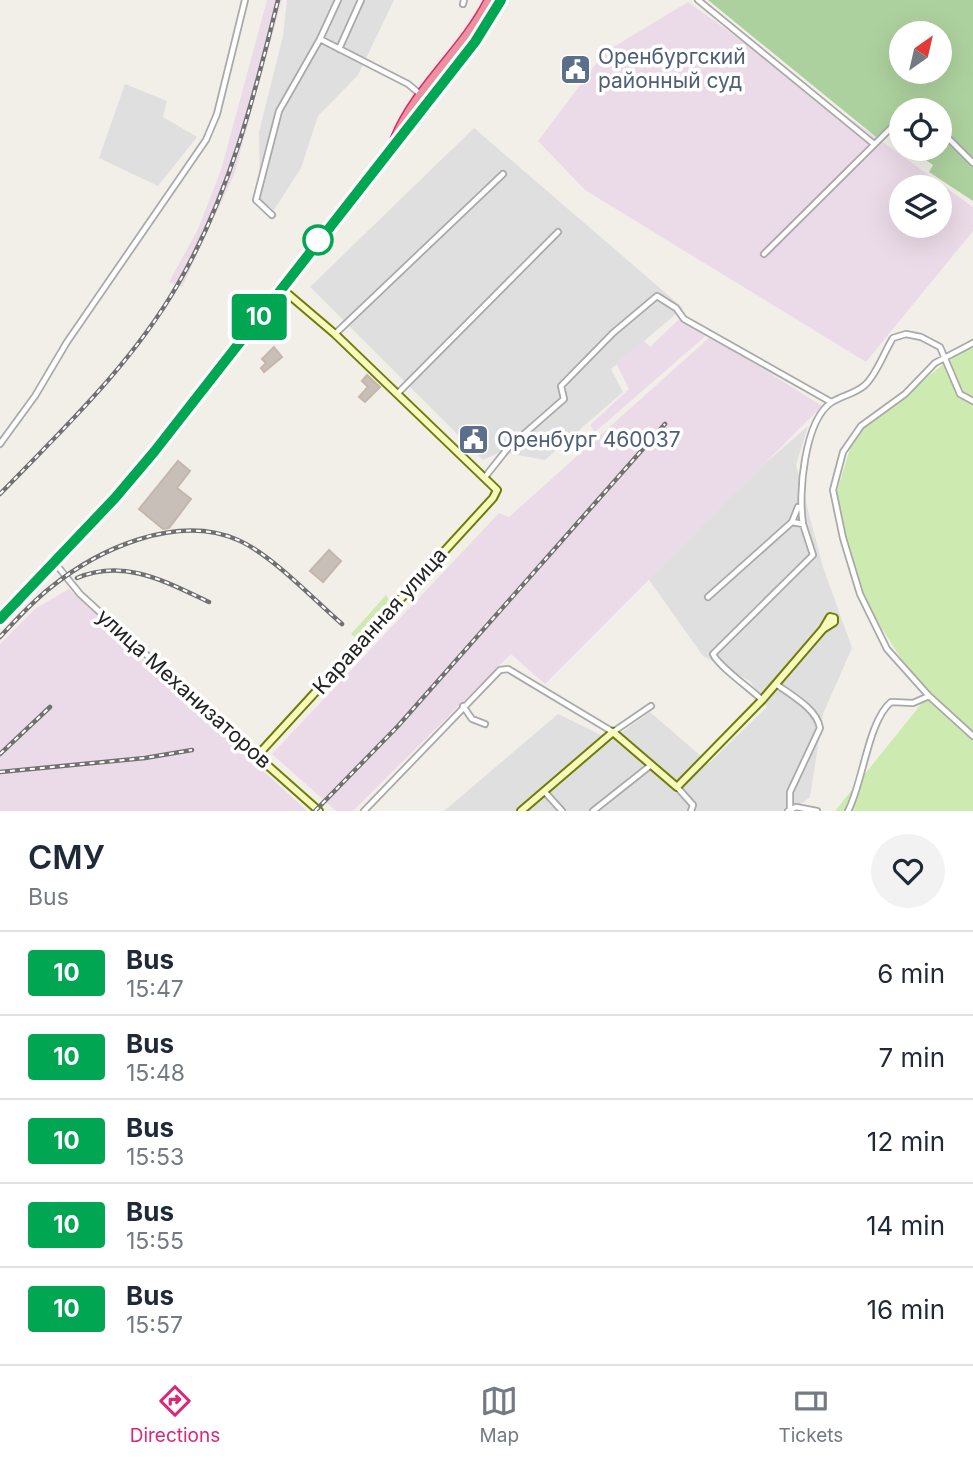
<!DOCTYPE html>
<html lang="en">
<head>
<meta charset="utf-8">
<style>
  body { margin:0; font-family:Inter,sans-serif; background:#f2f2f3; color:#1f2937; height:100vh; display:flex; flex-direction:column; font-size:26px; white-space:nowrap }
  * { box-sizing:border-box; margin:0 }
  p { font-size:23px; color:#747a83 }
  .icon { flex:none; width:38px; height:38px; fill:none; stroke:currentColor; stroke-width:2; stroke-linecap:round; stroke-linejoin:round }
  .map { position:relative; height:811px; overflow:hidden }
  .drawer { display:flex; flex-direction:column; background:#fff; flex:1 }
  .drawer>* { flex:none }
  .badge { padding:0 14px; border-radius:5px; font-size:24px; line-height:46px }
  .needle { width:46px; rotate:34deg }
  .controls { position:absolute; left:889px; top:21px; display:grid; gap:14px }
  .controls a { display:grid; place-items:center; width:63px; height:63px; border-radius:50%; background:#fff; box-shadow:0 7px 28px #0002; font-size:35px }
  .map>.badge { position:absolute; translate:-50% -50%; box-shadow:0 0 0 4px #fff }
  .round { display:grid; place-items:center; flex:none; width:74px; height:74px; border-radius:37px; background:#f2f2f3 }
  .headline { display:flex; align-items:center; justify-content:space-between; height:119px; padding:0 28px }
  h1 { font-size:33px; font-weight:600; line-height:52px }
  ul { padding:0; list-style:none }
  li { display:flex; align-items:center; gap:21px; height:84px; padding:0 28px; border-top:2px solid #e0e1e3 }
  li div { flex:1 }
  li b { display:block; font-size:26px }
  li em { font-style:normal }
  li .badge { min-width:77px; font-weight:700; text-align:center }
  .dock { display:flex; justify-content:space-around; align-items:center; height:98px; border-top:2px solid #e0e1e3; background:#fff; font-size:19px; color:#747a83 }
  .dock a { display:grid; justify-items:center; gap:4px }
  .dock .on { color:#db2777 }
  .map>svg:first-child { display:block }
  .residential { fill:#e0dfdf }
  .industrial { fill:#ebdbe8; fill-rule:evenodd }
  .grass { fill:#cdebb0 }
  .forest { fill:#add19e; fill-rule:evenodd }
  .building { fill:#c7bfb8; stroke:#c4b6ab; stroke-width:2 }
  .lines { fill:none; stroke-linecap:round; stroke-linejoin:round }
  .street-casing { stroke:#a9a9a9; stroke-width:8 }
  .secondary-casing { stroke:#707d05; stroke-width:10 }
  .highway-casing { stroke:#dc2a67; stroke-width:11 }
  .street { stroke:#fff; stroke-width:4.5 }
  .secondary { stroke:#f7fabf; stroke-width:6 }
  .highway { stroke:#e892a2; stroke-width:8 }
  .rail-casing { stroke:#707070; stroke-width:4.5 }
  .rail { stroke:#fff; stroke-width:2; stroke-dasharray:5; stroke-linecap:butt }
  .line-casing { stroke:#fff; stroke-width:16 }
  .line { stroke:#00a651; stroke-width:10 }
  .stop-dot { fill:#fff; stroke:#00a651; stroke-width:3.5 }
  .labels { text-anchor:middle; stroke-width:7; stroke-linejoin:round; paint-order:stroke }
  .service-label { font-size:21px; fill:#4e5e75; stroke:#fff; text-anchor:start }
  .street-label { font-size:21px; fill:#222; stroke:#fff }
</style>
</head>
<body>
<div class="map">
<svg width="973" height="811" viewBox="0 0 973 811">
  <rect width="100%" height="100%" fill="#f2efe9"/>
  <path class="residential" d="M287,0H394L358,75L318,116L301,168L274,210L260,200L259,132L283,36Z
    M125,84L167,101L163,117L197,137L158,186L99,158Z
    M474,128L683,308L611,369L623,392L545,460L501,452L483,460L310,287Z
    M808,426L796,465L823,567L852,648L823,714L810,797L792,811H444L558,714L611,740L650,712L709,763L767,707L750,681L703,656L642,570Z"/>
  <path class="industrial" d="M267,0H282L234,175L182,287L169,282L198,229L221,170Z
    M688,2L973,207V231L866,362L585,190L538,141L605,52ZM901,187H940V226H901Z
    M679,319L709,333L595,432L590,425L629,389L616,363L643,340L650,347Z
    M711,336L822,406L545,684L511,654L353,811H336L272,754L499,513L509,517Z
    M69,589L236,746L307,811H0V644L35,609Z"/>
  <path class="grass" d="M973,346V732L955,719L973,734V811H835L926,698L860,594L835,498L854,435L945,363Z
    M386,595L391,603L358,640L351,634Z"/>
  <path class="forest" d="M708,0H973V201L929,172L933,165L910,149H940V110H901V142L884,130L876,137ZM901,33H940V72H901Z"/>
  <path class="building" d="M580,57L587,63L569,81L563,76Z
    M274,347L282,357L264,372L261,368L266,363L262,359Z
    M367,375L380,387L365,402L359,397L368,387L362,381Z
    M178,461L190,471L177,488L191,499L169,528L163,529L139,509Z
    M329,550L341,561L323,582L310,571Z"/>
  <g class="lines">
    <defs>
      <path id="street" d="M698,0L874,144
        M463,4L464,0
        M320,39L408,84L420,94
        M339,49L361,0
        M940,130L973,163
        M272,215L256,200L279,111L320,39L338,0
        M764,254L901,118
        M335,334L503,174
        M397,394L558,232
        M0,444L35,396L67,342L206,140L217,114L245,0
        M485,477L508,448L564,399L561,386L613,333L657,296L676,308L684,319L831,402
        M803,524C798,495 804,420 832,402C843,395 855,394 865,385C877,374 884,352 893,338L906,334L921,337L940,347L960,394L973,401
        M55,563L80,594L257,756
        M708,597L792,522L798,507
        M776,684C791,695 817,709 820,728L790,792V809
        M929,696L887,649L860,594L843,538L833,490L843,452L861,426L905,394L935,363L973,343
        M762,700C750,688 718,666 713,654L813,555L803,524L792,522
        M463,706L472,719L485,724
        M677,787L693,805L691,811
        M544,791L562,811
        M364,811L500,670L508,669L613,732L651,706
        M593,811L651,765
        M788,811L796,807L817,811
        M848,811C863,783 868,721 891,702L913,703L929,696L973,736"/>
      <path id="secondary" d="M281,288L335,334L497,490L493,498L257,756L319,811
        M521,811L613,732L677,787L762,700L823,629L834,622V618L830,617L823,629"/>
      <path id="highway" d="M395,139C416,87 464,50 489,0
        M0,619L115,498L154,452L475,42L501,0"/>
    </defs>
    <use href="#street" class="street-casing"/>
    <use href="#secondary" class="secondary-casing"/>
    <use href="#highway" class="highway-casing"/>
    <use href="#street" class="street"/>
    <use href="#secondary" class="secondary"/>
    <use href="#highway" class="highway"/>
    <defs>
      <path id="rail" d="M0,494C63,429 132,364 178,284C229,196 254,98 278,0
        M77,578C125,558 166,582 209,602
        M0,637C16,620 31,603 50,588C98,549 177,513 238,540C272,555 313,599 342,624
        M0,754L50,707
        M0,772L145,758L192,750
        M315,811L398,726L665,424"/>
    </defs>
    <use href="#rail" class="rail-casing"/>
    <use href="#rail" class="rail"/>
  </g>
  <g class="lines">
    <defs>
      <path id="line" d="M0,619L115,498L154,452L475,42L501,0"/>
    </defs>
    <use href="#line" class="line-casing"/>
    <use href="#line" class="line"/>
  </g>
  <defs>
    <symbol id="civic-square" viewBox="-11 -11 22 22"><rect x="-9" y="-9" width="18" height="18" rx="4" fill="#5c6f8a" stroke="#fff"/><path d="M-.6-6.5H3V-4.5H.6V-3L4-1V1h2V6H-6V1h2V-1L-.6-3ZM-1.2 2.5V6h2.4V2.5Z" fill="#fff"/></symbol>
  </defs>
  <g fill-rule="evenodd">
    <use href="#civic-square" x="558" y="52" width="35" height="35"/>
    <use href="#civic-square" x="456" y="422" width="35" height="35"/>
  </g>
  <circle class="stop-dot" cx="318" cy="240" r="14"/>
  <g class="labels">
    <g class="service-label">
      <text x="598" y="64">Оренбургский<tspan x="598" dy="24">районный суд</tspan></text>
      <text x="497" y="447">Оренбург 460037</text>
    </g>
    <g class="street-label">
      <text transform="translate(380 621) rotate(-48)" y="7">Караванная улица</text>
      <text transform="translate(184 689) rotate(42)" y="7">улица Механизаторов</text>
    </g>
  </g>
</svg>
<div class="controls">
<a><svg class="needle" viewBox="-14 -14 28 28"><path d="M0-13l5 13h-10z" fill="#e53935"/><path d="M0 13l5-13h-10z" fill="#747a83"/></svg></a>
<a><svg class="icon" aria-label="locate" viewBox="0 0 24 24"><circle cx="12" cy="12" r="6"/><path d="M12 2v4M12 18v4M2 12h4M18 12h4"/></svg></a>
<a><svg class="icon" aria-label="layers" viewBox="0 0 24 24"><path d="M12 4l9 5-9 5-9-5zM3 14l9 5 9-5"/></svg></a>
</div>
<b class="badge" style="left:259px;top:317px;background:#00a651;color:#fff">10</b>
</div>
<section class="drawer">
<div class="headline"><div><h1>СМУ</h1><p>Bus</p></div><a class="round"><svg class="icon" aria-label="heart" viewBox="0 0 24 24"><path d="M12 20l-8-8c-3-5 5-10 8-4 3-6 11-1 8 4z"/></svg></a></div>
<ul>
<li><span class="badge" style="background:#00a651;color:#fff">10</span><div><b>Bus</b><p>15:47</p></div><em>6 min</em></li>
<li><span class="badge" style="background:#00a651;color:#fff">10</span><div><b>Bus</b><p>15:48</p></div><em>7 min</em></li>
<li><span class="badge" style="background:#00a651;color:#fff">10</span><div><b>Bus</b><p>15:53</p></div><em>12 min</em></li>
<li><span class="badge" style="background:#00a651;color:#fff">10</span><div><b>Bus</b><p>15:55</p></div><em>14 min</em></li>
<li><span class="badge" style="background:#00a651;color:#fff">10</span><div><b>Bus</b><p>15:57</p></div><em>16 min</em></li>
</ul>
</section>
<nav class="dock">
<a class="on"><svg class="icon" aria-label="directions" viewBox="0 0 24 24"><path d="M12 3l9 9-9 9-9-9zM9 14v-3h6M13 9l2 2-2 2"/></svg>Directions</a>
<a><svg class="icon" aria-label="map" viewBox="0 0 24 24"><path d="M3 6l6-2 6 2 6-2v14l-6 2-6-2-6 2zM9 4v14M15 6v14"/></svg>Map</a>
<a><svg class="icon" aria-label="tickets" viewBox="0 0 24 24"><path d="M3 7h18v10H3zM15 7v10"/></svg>Tickets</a>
</nav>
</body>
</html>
